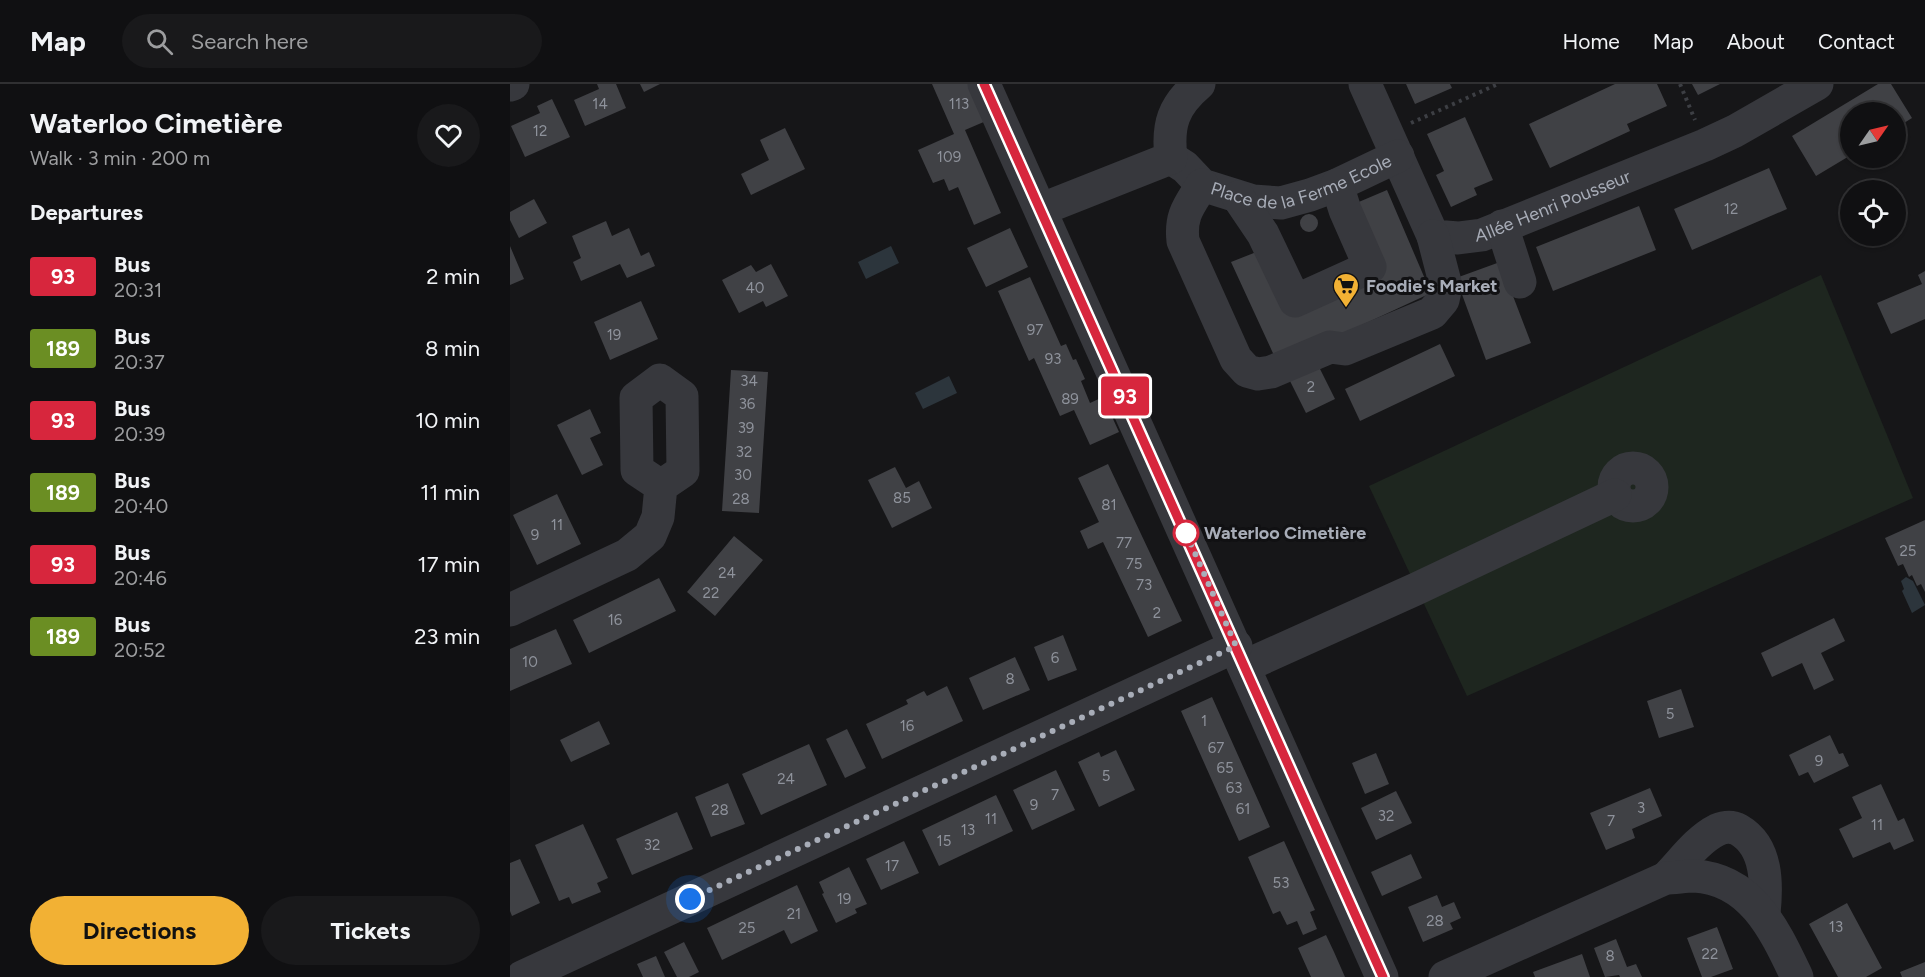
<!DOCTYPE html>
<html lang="en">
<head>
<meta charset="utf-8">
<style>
  body { margin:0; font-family:Figtree,sans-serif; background:#19191b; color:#f1f3f6; height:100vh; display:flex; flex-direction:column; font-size:22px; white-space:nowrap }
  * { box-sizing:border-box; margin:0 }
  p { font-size:20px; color:#9c9d9f }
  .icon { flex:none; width:33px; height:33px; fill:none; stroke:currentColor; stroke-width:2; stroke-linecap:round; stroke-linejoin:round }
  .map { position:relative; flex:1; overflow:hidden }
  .drawer { display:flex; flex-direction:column; background:#101012; width:510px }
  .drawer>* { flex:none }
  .badge { padding:0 12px; border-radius:4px; font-size:21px; line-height:39px }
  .needle { width:39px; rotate:56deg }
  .controls { position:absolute; left:1330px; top:18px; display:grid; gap:12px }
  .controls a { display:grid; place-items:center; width:66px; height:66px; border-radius:50%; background:#101012; box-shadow:0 2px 4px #0004,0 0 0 2px #303032; font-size:30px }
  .you { position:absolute; width:30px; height:30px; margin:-15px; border:4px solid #fff; border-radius:50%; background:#1a73e8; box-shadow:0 0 0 9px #1a73e833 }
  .map>.badge { position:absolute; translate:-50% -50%; box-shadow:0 0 0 3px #fff }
  h2 { padding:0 30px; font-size:22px; line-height:54px }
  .round { display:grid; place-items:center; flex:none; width:63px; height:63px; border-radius:32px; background:#19191b }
  .summary { display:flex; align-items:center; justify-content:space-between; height:102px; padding:0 30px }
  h1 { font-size:28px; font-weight:700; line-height:45px }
  .button { display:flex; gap:12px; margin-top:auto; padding:12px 30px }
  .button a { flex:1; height:69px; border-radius:36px; background:#f2b134; color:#111; font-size:24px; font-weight:700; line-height:69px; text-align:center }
  .button a+a { background:#19191b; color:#f1f3f6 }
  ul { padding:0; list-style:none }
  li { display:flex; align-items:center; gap:18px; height:72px; padding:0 30px }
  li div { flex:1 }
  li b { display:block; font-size:22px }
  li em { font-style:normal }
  li .badge { min-width:66px; font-weight:700; text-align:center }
  header { display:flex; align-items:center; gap:36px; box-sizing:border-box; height:84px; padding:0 30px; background:#101012; border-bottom:2px solid #303032 }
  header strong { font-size:28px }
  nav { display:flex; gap:33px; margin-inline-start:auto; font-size:21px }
  .search { width:420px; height:54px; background:#19191b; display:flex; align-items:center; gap:15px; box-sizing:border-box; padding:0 21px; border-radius:33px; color:#9c9d9f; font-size:22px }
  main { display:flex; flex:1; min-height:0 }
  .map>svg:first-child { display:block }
  .green { fill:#1e261f }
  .water { fill:#2c353c }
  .building { fill:#404145 }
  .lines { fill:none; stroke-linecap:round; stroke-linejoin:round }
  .path { stroke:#3d3f44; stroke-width:4; stroke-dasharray:3 4.5; stroke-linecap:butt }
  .minor { stroke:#37383d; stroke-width:33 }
  .line-casing { stroke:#fff; stroke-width:14 }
  .line { stroke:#d7263d; stroke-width:9 }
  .walk { stroke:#a8adb8; stroke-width:6; stroke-dasharray:0 10.8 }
  .stop-dot { fill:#fff; stroke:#d7263d; stroke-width:3 }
  .labels { text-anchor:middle; stroke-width:6; stroke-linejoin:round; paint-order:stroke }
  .number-label { font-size:15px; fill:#8e929b }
  .street-label { font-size:18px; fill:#a8adb8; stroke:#111113 }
  .poi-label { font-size:18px; font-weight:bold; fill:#a8adb8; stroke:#111113; text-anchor:start }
  .stop-label { font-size:18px; font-weight:bold; fill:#a8adb8; stroke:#111113; text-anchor:start }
</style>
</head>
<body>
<header>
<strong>Map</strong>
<div class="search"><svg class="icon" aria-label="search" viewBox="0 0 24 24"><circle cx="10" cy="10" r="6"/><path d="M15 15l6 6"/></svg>Search here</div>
<nav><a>Home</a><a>Map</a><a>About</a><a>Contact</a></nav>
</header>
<main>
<section class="drawer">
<div class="summary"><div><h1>Waterloo Cimetière</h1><p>Walk · 3 min · 200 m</p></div><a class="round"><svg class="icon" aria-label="heart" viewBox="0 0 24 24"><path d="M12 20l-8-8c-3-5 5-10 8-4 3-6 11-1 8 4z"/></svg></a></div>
<h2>Departures</h2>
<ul>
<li><span class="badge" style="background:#d7263d;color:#fff">93</span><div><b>Bus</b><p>20:31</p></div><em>2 min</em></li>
<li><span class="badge" style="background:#6b8e23;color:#fff">189</span><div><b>Bus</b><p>20:37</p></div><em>8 min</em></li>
<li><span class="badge" style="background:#d7263d;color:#fff">93</span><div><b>Bus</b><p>20:39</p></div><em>10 min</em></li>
<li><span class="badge" style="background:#6b8e23;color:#fff">189</span><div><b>Bus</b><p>20:40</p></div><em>11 min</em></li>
<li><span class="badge" style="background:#d7263d;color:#fff">93</span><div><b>Bus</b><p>20:46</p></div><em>17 min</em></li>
<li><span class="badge" style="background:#6b8e23;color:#fff">189</span><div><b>Bus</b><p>20:52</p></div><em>23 min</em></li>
</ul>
<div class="button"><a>Directions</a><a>Tickets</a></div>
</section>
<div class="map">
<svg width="1415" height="893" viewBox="0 0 1415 893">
  <rect width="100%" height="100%" fill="#161618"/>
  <path class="green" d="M1311,191L1403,414L957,612L859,402Z"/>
  <path class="water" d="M381,162L389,179L356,195L348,178Z
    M439,292L447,309L413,325L405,309Z
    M1396,493L1403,497L1415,521L1402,529L1392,507L1394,505L1391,497Z"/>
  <path class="building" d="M87,0H106L116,24L75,42L64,16L89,5Z
    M130,0H150L134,8Z
    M422,0H460L476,37L455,46L491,129L464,141L448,103L439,107L434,95L423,99L408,66L444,50Z
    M896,0H940L942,4L905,20Z
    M1105,0H1147L1157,22L1117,40L1120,47L1040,84L1019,40Z
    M1182,0H1210L1188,11Z
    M1368,0H1381L1402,34L1386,44V28H1341V71L1306,92L1282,52Z
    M42,15L60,53L15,73L1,42L30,29L27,22Z
    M955,33L983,96L964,104L967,111L941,123L926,91L934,87L917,50Z
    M275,44L295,85L241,111L231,90L259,76L250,56Z
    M1259,84L1277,125L1182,166L1164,125Z
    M877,106L921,209L768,280L721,178L754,165L783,230L874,188L844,120Z
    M24,115L37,139L9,154L0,136V128Z
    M1129,122L1146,166L1043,207L1026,163Z
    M790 139a9 9 0 1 1 18 0a9 9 0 1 1-18 0Z
    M96,137L102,152L119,144L131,172L139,168L145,182L117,194L110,180L71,197L63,178L71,174L62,152Z
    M500,144L518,183L476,203L457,164Z
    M0,162L14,195L0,201Z
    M990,178L1021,259L976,276L946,194Z
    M261,180L278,212L256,223L253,217L229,229L212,196L241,181L246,188Z
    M1415,187V235L1381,250L1367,219L1412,200L1408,191Z
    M520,193L551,262L556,260L563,276L566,275L575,295L571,297L580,319L593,313L609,348L580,361L564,326L550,332L524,274L519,277L488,207Z
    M131,217L148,255L100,276L84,238Z
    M930,260L945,292L850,337L835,305Z
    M806,277L825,315L796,329L777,291Z
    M221,286L258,288L249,429L212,427Z
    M80,325L91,349L80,354L93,381L72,391L47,341Z
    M598,380L672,537L638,553L593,458L578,465L570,447L589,438L568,394Z
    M385,383L396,404L409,397L422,424L382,444L358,396Z
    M47,410L71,460L27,481L3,431Z
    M1415,436V508L1411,500L1407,502L1402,491L1399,493L1393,480L1388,482L1375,454Z
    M224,452L253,476L205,532L177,508Z
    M149,494L166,527L79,569L63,536Z
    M1324,534L1335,557L1311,569L1324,596L1304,606L1292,579L1262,593L1251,569Z
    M46,545L62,580L0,607V565Z
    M553,551L567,586L538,597L524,563Z
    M505,573L520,606L473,626L459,594Z
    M437,602L453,637L372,675L356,640L398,620L396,616L414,607L417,612Z
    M1171,605L1184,643L1149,654L1137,617Z
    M702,613L760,743L729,757L671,627Z
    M89,637L100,660L61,678L50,656Z
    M337,645L356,684L335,694L316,655Z
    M1320,651L1329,670L1333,669L1339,682L1304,699L1298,688L1289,692L1279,671Z
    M299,660L317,701L251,731L232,690Z
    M606,666L625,706L589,723L568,678L589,668L591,673Z
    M866,669L879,700L855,710L842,679Z
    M546,686L565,726L522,746L503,706Z
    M218,699L235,740L201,753L185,713Z
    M1371,700L1388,737L1394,734L1404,757L1384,766L1380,758L1343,774L1329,745L1352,734L1342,713Z
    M1140,704L1152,732L1122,745L1125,754L1096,766L1080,729Z
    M886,707L902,739L866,756L851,724Z
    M486,711L503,747L429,782L412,746Z
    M167,728L183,765L122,791L106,755Z
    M73,740L98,794L87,799L91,808L62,820L59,813L49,817L25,761Z
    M394,757L409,789L371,806L356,775Z
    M774,757L805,826L800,828L807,845L793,851L787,837L777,841L770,827L763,830L738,773Z
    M901,770L912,794L872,812L861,788Z
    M10,775L30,819L2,832L0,827V779Z
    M339,783L357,820L345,825L347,829L326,839L312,810L314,809L309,798Z
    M287,801L308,847L281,860L274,846L212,876L197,844Z
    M927,811L932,823L944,818L951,834L940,839L943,845L913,858L898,823Z
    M1337,819L1372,884L1356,893H1328L1299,840Z
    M1207,843L1223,885L1201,893H1192L1177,854Z
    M816,851L824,868L835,893H801L788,864Z
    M1106,855L1117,883L1126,880L1132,893H1110L1109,891L1095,893L1084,864Z
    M174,858L189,888L179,893H167L154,868Z
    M1072,870L1080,893H1025L1023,888Z
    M146,872L155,893H133L127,880Z
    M1415,878V893H1392L1390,888Z"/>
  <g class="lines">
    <path class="path" d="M1170,0L1185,36
      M901,39L988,0"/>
    <g class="minor">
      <path d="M474,0L872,893"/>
      <path id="s1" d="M855,0L923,152L948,154L972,151L1195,61L1225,47L1307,0"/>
      <path d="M0,1L3,0"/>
      <path id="s2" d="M661,74L675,83L692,101L743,117L771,119L800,111L827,101L888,72"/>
      <path d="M692,101C679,122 670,131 673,157L726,275L737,287L748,290L761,288L820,263L835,265L922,229L933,216L936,202L923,152"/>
      <path d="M728,113L753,150L785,217L860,183L835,126L827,101"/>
      <path d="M532,125L661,74C657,41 663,22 689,0"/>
      <path d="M992,142L1010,198"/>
      <circle cx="1123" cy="403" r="19"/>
      <path d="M0,526L117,471L140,452L148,433L151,402L173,387L172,312L150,296L126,314L127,386L151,402"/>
      <path d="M735,582L906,505L1105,411"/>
      <path d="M1156,794C1171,779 1187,756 1207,746C1214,743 1222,742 1229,746C1258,763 1257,801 1254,830"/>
      <path d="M12,893L726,562"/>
      <path d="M935,893L1156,794C1165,794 1175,792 1184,792C1242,795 1265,847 1287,893"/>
    </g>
  </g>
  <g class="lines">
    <defs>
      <path id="line" d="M474,0L873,893"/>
    </defs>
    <use href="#line" class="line-casing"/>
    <use href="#line" class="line"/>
    <path class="walk" d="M180,815L726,562L676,449"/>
  </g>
  <defs>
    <symbol id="supermarket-pin" viewBox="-11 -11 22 30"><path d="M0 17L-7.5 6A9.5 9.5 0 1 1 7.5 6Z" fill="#f2b134" stroke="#111113"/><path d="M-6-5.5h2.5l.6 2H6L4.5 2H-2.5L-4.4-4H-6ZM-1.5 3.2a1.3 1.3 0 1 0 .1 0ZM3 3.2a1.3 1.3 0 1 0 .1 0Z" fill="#111"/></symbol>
  </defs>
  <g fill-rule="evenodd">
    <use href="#supermarket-pin" x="821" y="187" width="30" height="40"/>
  </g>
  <circle class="stop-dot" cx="676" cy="449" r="12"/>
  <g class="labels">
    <g class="number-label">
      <text x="90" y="25">14</text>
      <text x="449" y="25">113</text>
      <text x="30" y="52">12</text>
      <text x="439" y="78">109</text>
      <text x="1221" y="130">12</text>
      <text x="245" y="209">40</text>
      <text x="525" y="251">97</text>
      <text x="104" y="256">19</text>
      <text x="543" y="280">93</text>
      <text x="239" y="302">34</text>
      <text x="801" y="308">2</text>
      <text x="560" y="320">89</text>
      <text x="237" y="325">36</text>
      <text x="236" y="349">39</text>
      <text x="234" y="373">32</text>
      <text x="233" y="396">30</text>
      <text x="392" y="419">85</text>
      <text x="231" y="420">28</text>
      <text x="599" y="426">81</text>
      <text x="47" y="446">11</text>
      <text x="25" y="456">9</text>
      <text x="614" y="464">77</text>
      <text x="1398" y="472">25</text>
      <text x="624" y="485">75</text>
      <text x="217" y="494">24</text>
      <text x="634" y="506">73</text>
      <text x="201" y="514">22</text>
      <text x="647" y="534">2</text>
      <text x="105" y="541">16</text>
      <text x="545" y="579">6</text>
      <text x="20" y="583">10</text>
      <text x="500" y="600">8</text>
      <text x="1160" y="635">5</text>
      <text x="694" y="642">1</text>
      <text x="397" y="647">16</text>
      <text x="706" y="669">67</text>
      <text x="1309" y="682">9</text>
      <text x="715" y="689">65</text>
      <text x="596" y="697">5</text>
      <text x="276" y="700">24</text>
      <text x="724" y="709">63</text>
      <text x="545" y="716">7</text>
      <text x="524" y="726">9</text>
      <text x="1131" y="729">3</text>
      <text x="733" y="730">61</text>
      <text x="210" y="731">28</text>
      <text x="876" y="737">32</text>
      <text x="481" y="740">11</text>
      <text x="1101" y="742">7</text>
      <text x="1367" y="746">11</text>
      <text x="458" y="751">13</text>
      <text x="434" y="762">15</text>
      <text x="142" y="766">32</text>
      <text x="382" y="787">17</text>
      <text x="771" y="804">53</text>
      <text x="334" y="820">19</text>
      <text x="284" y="835">21</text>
      <text x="925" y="842">28</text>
      <text x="1326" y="848">13</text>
      <text x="237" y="849">25</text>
      <text x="1200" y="875">22</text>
      <text x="1100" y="877">8</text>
    </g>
    <g class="street-label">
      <text dy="6" stroke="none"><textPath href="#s2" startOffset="146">Place de la Ferme Ecole</textPath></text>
      <text dy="6" stroke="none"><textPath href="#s1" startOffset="292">Allée Henri Pousseur</textPath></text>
    </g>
    <g class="poi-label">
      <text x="856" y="208">Foodie's Market</text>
    </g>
    <g class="stop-label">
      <text x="694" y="455">Waterloo Cimetière</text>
    </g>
  </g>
</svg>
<div class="controls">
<a><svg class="needle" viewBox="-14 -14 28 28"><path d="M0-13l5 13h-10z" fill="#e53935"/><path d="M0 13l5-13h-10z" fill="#9c9d9f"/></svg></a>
<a><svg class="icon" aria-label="locate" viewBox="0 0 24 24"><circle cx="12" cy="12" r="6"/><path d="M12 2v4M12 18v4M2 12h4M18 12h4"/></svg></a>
</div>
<div class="you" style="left:180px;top:815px"></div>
<b class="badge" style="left:615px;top:312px;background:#d7263d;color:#fff">93</b>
</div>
</main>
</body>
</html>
